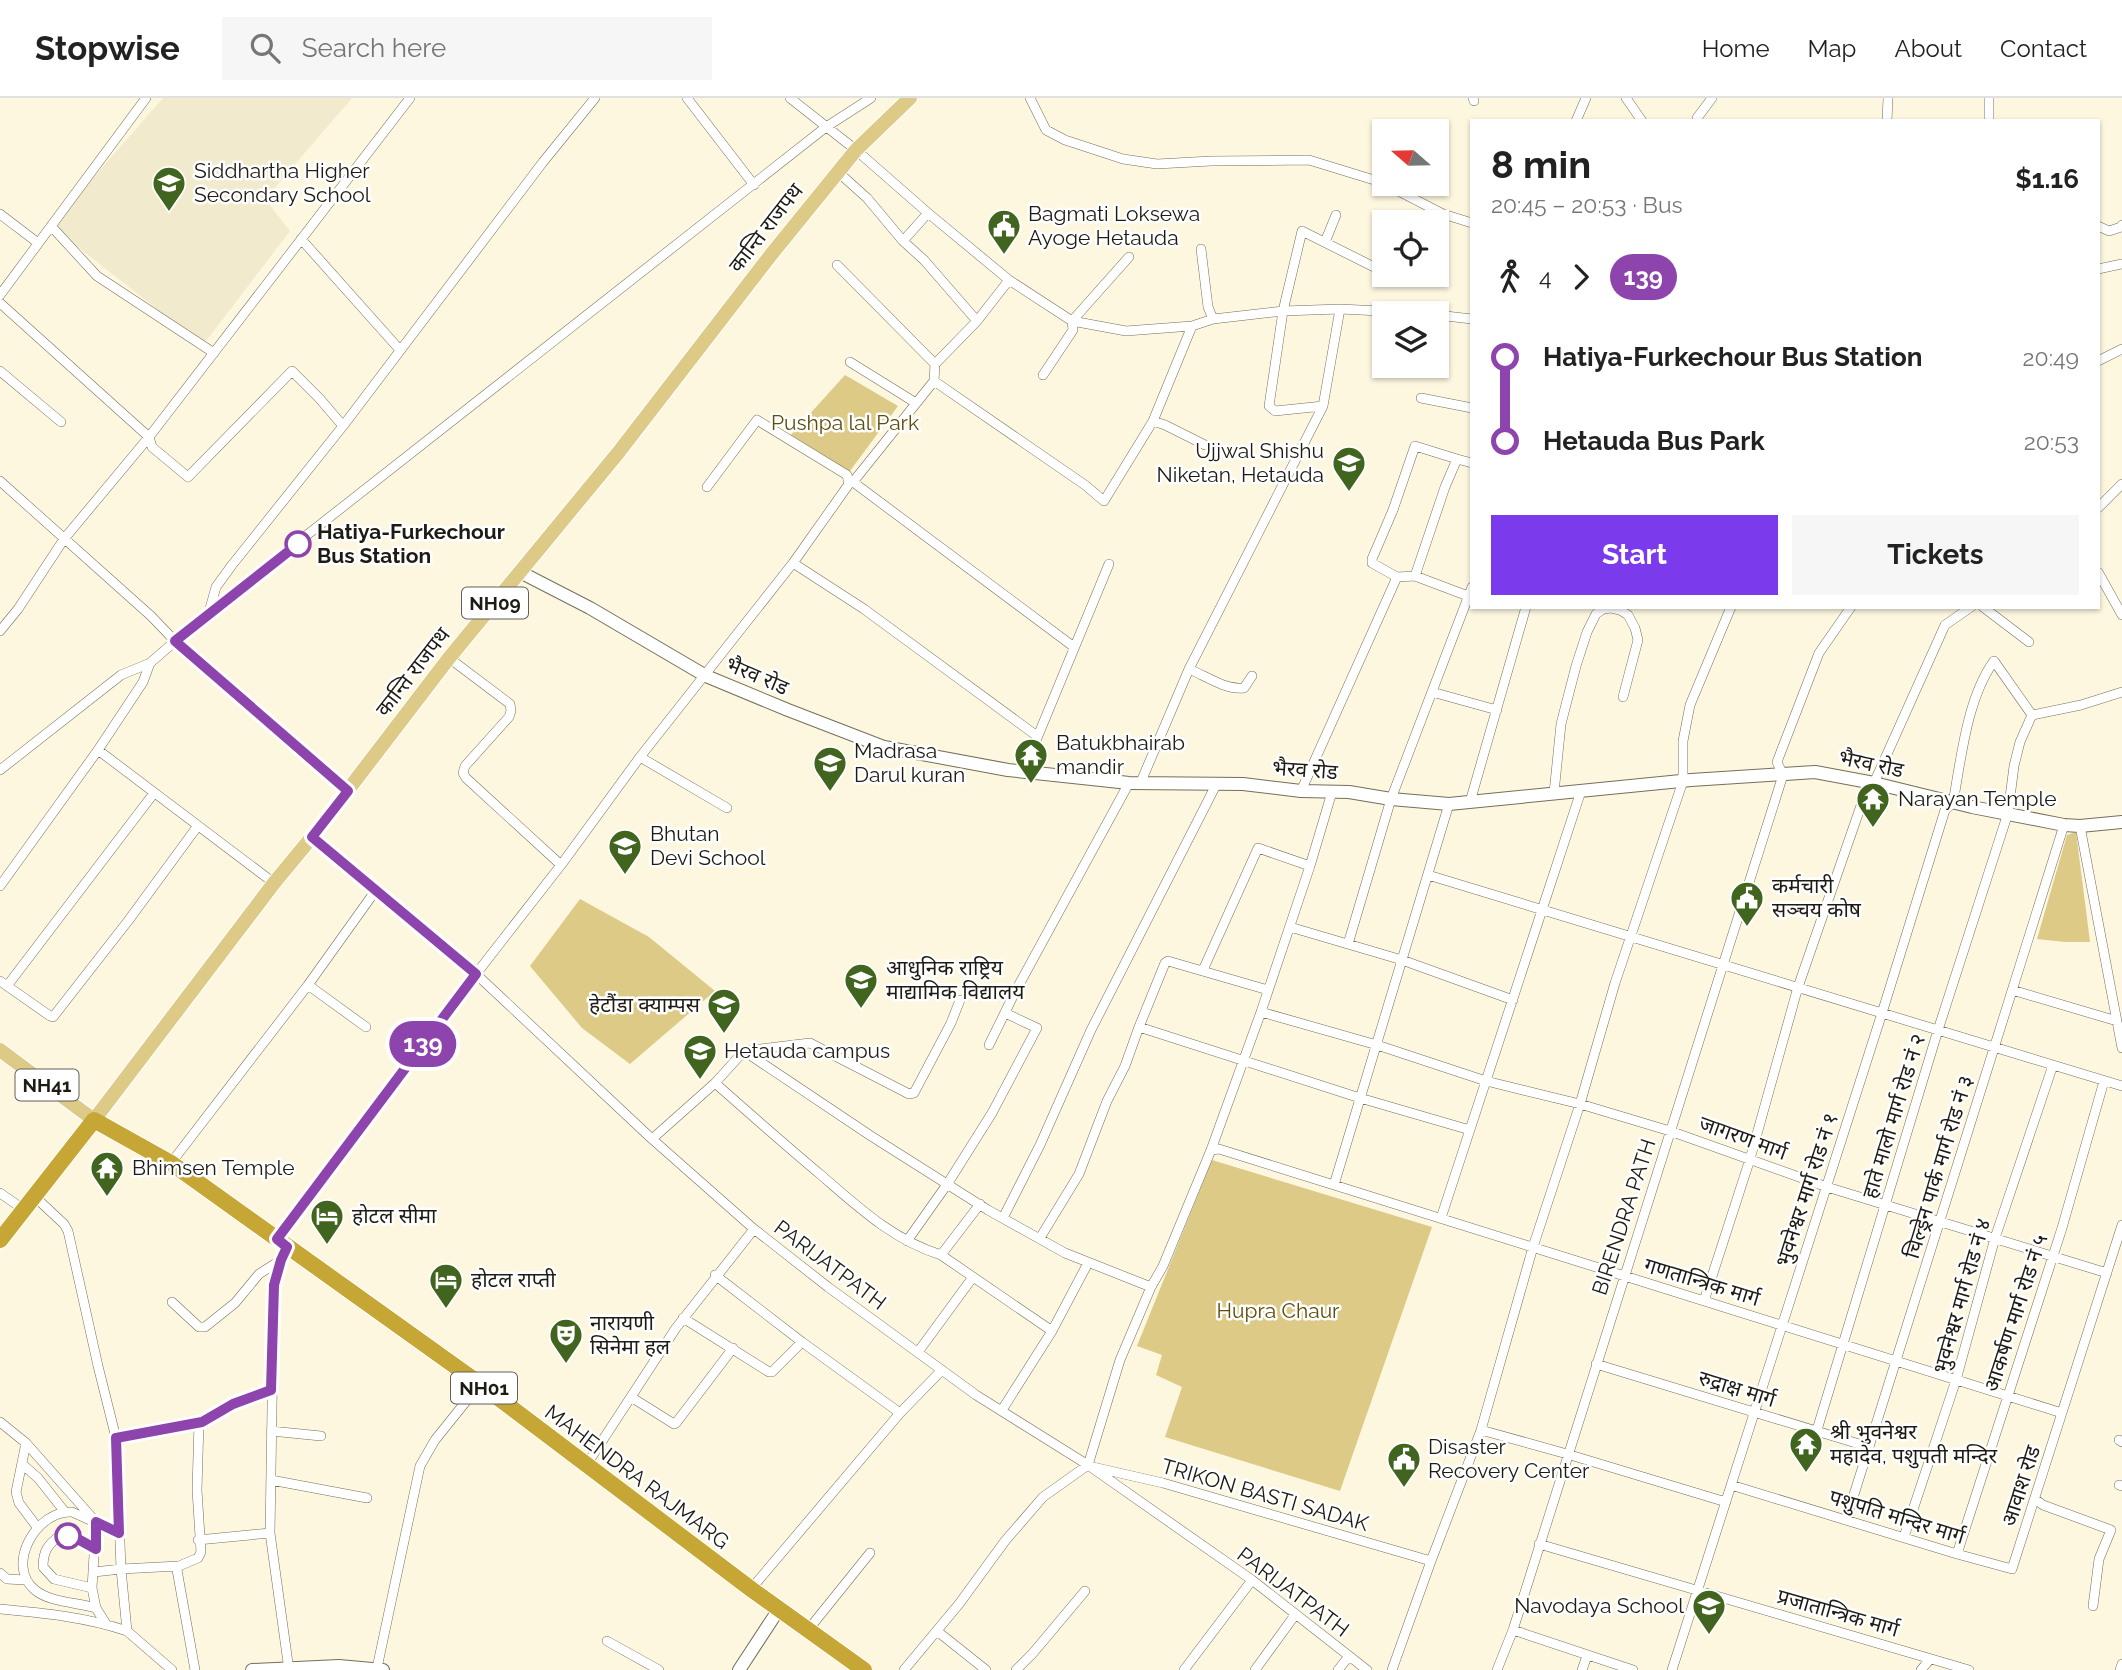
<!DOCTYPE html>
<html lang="en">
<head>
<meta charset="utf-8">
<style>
  body { margin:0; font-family:Raleway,"Noto Sans Devanagari",sans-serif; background:#f6f6f6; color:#222; height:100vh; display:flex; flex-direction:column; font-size:26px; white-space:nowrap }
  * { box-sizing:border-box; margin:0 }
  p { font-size:23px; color:#767676 }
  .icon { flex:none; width:38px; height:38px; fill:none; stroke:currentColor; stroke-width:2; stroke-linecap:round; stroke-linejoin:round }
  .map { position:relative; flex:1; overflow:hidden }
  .side { position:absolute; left:1470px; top:21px; width:630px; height:490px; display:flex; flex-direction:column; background:#fff; border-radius:0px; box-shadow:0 2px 5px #0004 }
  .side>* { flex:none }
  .badge { padding:0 14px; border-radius:23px; font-size:24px; line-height:46px }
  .needle { width:46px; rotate:290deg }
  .fabs { position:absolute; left:1372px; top:21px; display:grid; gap:14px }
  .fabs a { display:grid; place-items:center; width:77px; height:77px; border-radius:0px; background:#fff; box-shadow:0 2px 5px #0004; font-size:35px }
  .map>.badge { position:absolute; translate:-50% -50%; box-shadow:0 0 0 4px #fff }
  .legs { display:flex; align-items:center; gap:10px; height:77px; padding:0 21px; font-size:23px }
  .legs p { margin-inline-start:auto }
  .head { display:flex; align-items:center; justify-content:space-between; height:119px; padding:0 21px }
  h1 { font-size:38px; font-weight:700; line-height:52px }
  .button { display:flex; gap:14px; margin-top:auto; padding:14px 21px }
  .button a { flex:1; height:80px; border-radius:0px; background:#7c3aed; color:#fff; font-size:28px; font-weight:700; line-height:80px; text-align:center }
  .button a+a { background:#f6f6f6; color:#222 }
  ul { padding:0 21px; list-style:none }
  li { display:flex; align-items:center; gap:24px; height:84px; font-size:26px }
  li i { display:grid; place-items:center; width:10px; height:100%; margin:0 9px; background:currentColor }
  li i::after { content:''; width:18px; height:18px; margin:-9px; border:5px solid; border-radius:50%; background:#fff }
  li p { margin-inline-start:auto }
  li:first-child i { background:linear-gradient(#0000 50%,currentColor 0) }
  li:last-child i { background:linear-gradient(currentColor 50%,#0000 0) }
  header { display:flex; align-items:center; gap:42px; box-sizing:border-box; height:98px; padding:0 35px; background:#fff; border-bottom:2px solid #e0e0e0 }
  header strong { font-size:33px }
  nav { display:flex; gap:38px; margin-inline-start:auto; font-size:24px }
  .search { width:490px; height:63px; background:#f6f6f6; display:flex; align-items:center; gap:18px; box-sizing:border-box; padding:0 24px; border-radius:0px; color:#767676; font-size:26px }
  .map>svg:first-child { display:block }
  .built { fill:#f2eacc }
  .green { fill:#ddca86 }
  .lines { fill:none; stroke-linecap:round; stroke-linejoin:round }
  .street-casing { stroke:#746f5b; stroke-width:10 }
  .secondary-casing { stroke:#746f5b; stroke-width:14 }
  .primary-casing { stroke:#fff; stroke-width:16 }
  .highway-casing { stroke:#fff; stroke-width:18 }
  .street { stroke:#fff; stroke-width:9 }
  .secondary { stroke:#fff; stroke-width:12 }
  .primary { stroke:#ddca86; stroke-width:14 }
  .highway { stroke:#c6a735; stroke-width:16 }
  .line-1-casing { stroke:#fff; stroke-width:16 }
  .line-1 { stroke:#8e44ad; stroke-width:10 }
  .stop-1-dot { fill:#fff; stroke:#8e44ad; stroke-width:3.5 }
  .labels { text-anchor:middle; stroke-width:5; stroke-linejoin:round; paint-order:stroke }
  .shield { fill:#fff; stroke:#615f5a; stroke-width:2 }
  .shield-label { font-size:19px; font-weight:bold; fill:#1d1b13 }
  .poi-label { font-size:21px; fill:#1d1b13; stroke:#fff; text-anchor:start }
  .street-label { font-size:21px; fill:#1d1b13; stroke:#fff }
  .park-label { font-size:21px; fill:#5e4e0b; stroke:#fff }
  .stop-label { font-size:21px; font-weight:bold; fill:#1d1b13; stroke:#fff; text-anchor:start }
</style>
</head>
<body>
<header>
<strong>Stopwise</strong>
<div class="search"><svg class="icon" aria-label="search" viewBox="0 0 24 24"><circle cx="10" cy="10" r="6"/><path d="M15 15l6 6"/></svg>Search here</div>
<nav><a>Home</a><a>Map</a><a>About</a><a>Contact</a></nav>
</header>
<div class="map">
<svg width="2122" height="1572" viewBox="0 0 2122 1572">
  <rect width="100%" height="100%" fill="#fdf7e0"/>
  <path class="built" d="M163,0H352L265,101L290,133L203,247L51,128Z"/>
  <path class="green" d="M845,277L898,308L847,377L789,339Z
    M2076,734L2090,844H2065L2037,841L2067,737Z
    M580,801L649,839L715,893L630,966L582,930L530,868Z
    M1212,1062L1432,1129L1340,1393L1165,1339L1182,1289L1156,1277L1162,1257L1137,1248Z"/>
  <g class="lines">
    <defs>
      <path id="street" d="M687,0L754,87
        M790,0L856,52L928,115L1009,182L1072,223L1126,233L1192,228L1213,221L1283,213L1340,211L1421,215
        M1030,0L1046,32L1065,42L1123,61L1157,66L1211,63L1309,62L1384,85
        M1473,0L1474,3
        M1626,0L1642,23
        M1989,0V23
        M1697,20L1712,0
        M1576,23L1586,0
        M1887,23L1888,0
        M838,74L867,100L903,143L924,162L977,223
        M1385,86L1443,116L1472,125
        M0,116L38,145
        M51,128L97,178L214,255
        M2098,128L2109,133L2121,129L2122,127
        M301,141L400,252
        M903,143L928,115
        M1325,144L1336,117
        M1201,151L1208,209L1213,221
        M837,167L935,266
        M2098,171L2122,166
        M1391,177H1392
        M0,197L146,0
        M0,205L149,339L152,349L188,379L292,273L320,301L343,328
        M1437,217L1472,221
        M2098,263L2122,251
        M850,264L916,305
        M0,273L61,324
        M1043,277L1073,232L1072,223L1129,159
        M934,283L1085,387L1104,403L1153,323L1192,228
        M1421,300L1472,310
        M1323,308L1275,313L1269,308L1283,213L1302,133L1384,174
        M1153,323L1165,327L1205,347
        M0,383L151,518L175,543L348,693
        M853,384L1074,549
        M707,389L757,322L847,377L849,386
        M2098,410L2122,386
        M793,465L864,511L1037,638
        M2098,474L2122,517
        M1415,478L1468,498
        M1397,479L1415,478L1445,389L1457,361L1472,365
        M1983,509L2029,544
        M209,514L826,29L871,0
        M0,533L18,511L64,441L149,339L410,0
        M449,560L510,606L511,613L509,619L465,668L463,675L466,680L561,767
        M1189,571C1206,578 1225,592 1244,590L1252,578
        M1432,594L1497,612
        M98,652L274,785
        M640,659L727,710
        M0,672L121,577L150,565
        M1023,674L1109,466
        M1140,686L1189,571L1323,308L1340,211
        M1301,693L1397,479L1372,465V461L1393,412L1415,348L1457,361
        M1554,695L1561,626L1576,568L1587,534L1596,516L1603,511L1611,510L1620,512L1628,517L1635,530L1638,542L1623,599
        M1470,704L1526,509
        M2080,728L2122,950
        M312,739L476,876L652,1041L754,1131L828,1189L976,1297L1088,1367L1252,1482L1367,1572
        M1428,777L2122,988
        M0,788L98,652L143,584L150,565L209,514L216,489L232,467L343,328L543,64L595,0
        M1290,829L1402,862L1513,902
        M1348,846L1391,701L1472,489
        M1203,872L1258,750L1310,768
        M0,883L50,918L53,919L128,823L197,729
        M308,887L366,929
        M7,888L154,695
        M2012,892L2117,923
        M1261,914L1377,947L1486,983L1580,1006L1670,1033L1827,1089L2107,1175
        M1139,929L1360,1000L1470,1032
        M989,947L1015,894L1129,685
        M744,953L871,1038L988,1112L1065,1155L1151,1189
        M715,985C750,1016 785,1047 821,1077C858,1109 893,1142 941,1157L1052,1233
        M652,1041L715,985L744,953L810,945L909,996L914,995L951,925L960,902
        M1211,1052L1219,1051L1334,1087L2062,1315
        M171,1065L308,887L376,792
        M1334,1087L1449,706
        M0,1095L23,1111
        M34,1098L64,1126L68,1133L98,1268L116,1340L121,1471L127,1533L172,1572
        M1003,1120L1040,1047L1091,932L1217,685
        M1441,1120L1581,693
        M1040,1140L1079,1076L1107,1003L1125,968L1139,929L1165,865L1168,863L1268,892
        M277,1141L476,876L561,767L640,659L793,465L849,386L853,384L934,283L935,266L977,223L1009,182
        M907,1143L948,1085L992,1015L1037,930L1005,915
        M287,1149L281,1162L274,1187L270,1435L289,1572
        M941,1157L980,1106
        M715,1177L802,1244L900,1315
        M1704,1203L1750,1061L1798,889L1865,696L1874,685L1945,527L1971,509
        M172,1204L199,1229H205L235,1205L259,1176L281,1162
        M683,1220L769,1274H772L802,1244
        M918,1254L973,1179
        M1596,1266L1869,1349
        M631,1299L674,1326L676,1325L733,1250
        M1002,1312L1052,1233L1088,1165
        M0,1324L26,1345L96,1424L92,1490L96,1510L106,1526
        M1481,1332L1567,1356L1726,1404
        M1817,1332L1938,932L2008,715L2014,668L2020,644L2032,617L2081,607L2122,594
        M271,1333L321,1338
        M116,1340L202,1324L233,1306L271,1292
        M2119,1342L2122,1344
        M26,1345L16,1394L19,1405L37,1429
        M22,1366L38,1380L65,1414
        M587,1366L676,1230L754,1131
        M1093,1369L1163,1385L1431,1463
        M271,1382L367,1400
        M1731,1387L1957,1456L2012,1471L2122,1127
        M2119,1387L2122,1388
        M2035,1401L2043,1407L2111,1432L2099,1461L2093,1508
        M1846,1422L2064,727
        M1904,1439L1956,1282L1995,1140L2053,967
        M198,1442L270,1435
        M1539,1446L1969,1572
        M1957,1456L2062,1130L2104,983
        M94,1474L121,1471L179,1468
        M0,1475L7,1481L25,1482
        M92,1490L54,1481L43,1469C43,1453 48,1446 61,1437L76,1440L96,1451
        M751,1491L900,1315L942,1272
        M96,1510C77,1504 51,1505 35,1492C5,1468 36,1412 72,1414L119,1435
        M0,1511C43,1515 86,1519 127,1533
        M808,1532L870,1455
        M1513,1532L1633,1572
        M937,1533L986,1572
        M607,1543L659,1572
        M377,1570L420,1368L435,1342L480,1286
        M195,1572L177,1472L179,1468L198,1460L201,1454L197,1392L199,1324
        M904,1572L959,1506L1005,1443L1043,1399L1088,1367L1120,1262L1151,1189L1163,1168L1211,1052L1261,914L1310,768L1332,694
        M1016,1572L1033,1555L1085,1493
        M1184,1572L1252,1482
        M1255,1572L1295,1517
        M1338,1572L1349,1558
        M1392,1572L1431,1463L1481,1332L1533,1149L1580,1006L1615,885L1683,683V643L1690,607L1731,509
        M1497,1572L1513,1532L1783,677L1777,664L1819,555L1851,509
        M1582,1572L1587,1558
        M1672,1572L1882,915L1945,712L1953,705C1961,661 1967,600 1994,563L2032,617
        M1921,1572L1930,1561
        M2120,1572L2122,1566"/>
      <path id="secondary" d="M520,474L590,510L706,578L788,612L884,649L1008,672L1129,685L1243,686L1301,693L1349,694L1391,701L1449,706L1691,682L1815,674L1874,685L1972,709L2064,727L2080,728L2122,724
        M252,1572L339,1568L383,1572
        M739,1572L779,1511"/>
      <path id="primary" d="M0,952L94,1022L274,785L312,739L449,560L618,355L770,158L856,52L910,0"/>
      <path id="highway" d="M0,1142L94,1022L171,1065L480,1286L751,1491L864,1572"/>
    </defs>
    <use href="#street" class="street-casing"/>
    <use href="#secondary" class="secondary-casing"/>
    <use href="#primary" class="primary-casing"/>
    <use href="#highway" class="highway-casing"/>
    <use href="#street" class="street"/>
    <use href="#secondary" class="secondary"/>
    <use href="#primary" class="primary"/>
    <use href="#highway" class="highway"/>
  </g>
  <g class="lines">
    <defs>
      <path id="line-1" d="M68,1438L76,1440L96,1451V1424L119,1435L116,1340L202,1324L233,1306L271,1292L274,1187L281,1162L287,1149L277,1141L476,876L312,739L348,693L175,543L298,446"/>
    </defs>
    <use href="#line-1" class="line-1-casing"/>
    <use href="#line-1" class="line-1"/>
  </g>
  <defs>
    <symbol id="school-pin" viewBox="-11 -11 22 30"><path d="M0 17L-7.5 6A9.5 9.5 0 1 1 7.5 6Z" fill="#41651e" stroke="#fff"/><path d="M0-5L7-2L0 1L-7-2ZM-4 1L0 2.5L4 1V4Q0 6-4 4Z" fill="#fff"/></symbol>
    <symbol id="civic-pin" viewBox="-11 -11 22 30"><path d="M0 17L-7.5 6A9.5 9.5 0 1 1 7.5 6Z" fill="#41651e" stroke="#fff"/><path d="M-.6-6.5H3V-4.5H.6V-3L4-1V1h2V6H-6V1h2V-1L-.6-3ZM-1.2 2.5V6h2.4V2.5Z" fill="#fff"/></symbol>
    <symbol id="temple-pin" viewBox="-11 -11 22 30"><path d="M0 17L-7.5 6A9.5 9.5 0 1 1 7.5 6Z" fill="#41651e" stroke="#fff"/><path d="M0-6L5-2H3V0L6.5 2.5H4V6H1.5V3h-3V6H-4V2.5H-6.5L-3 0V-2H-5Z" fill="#fff"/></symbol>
    <symbol id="university-pin" viewBox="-11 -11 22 30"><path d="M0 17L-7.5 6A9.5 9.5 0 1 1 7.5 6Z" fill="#41651e" stroke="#fff"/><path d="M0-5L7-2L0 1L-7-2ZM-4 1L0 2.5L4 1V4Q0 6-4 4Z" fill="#fff"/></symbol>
    <symbol id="hotel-pin" viewBox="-11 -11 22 30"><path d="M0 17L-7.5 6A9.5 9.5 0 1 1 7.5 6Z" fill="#41651e" stroke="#fff"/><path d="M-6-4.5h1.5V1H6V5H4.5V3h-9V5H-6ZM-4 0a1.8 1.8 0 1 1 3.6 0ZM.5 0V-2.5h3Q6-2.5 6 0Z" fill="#fff"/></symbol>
    <symbol id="theatre-pin" viewBox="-11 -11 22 30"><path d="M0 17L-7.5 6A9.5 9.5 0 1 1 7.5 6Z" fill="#41651e" stroke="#fff"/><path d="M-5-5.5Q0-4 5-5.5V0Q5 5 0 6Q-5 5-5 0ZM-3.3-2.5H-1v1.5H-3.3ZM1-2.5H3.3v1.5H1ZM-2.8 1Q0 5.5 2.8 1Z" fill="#fff"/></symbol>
  </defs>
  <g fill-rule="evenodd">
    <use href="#school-pin" x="150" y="66" width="38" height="52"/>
    <use href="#civic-pin" x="985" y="109" width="38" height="52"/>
    <use href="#school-pin" x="1330" y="346" width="38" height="52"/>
    <use href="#temple-pin" x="1012" y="638" width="38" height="52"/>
    <use href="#school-pin" x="811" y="646" width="38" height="52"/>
    <use href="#temple-pin" x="1854" y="682" width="38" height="52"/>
    <use href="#school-pin" x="606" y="729" width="38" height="52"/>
    <use href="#civic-pin" x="1728" y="781" width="38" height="52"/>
    <use href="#school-pin" x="842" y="863" width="38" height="52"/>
    <use href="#school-pin" x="705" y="888" width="38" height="52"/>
    <use href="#university-pin" x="681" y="934" width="38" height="52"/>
    <use href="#temple-pin" x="88" y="1051" width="38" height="52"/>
    <use href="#hotel-pin" x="308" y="1099" width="38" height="52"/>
    <use href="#hotel-pin" x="427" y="1163" width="38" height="52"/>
    <use href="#theatre-pin" x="547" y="1218" width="38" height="52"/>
    <use href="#temple-pin" x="1787" y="1327" width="38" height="52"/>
    <use href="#civic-pin" x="1385" y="1342" width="38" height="52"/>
    <use href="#school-pin" x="1690" y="1489" width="38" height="52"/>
  </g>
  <g class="stop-1-dot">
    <circle cx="298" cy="446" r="12"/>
    <circle cx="68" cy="1438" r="12"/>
  </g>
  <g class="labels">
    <g class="shield">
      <rect x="462" y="489.5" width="66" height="31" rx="5"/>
      <rect x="15.5" y="971.5" width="63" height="31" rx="5"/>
      <rect x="451" y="1274.5" width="66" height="31" rx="5"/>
    </g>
    <g class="shield-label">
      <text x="495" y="512">NH09</text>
      <text x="47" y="994">NH41</text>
      <text x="484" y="1297">NH01</text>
    </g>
    <g class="poi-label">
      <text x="194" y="80">Siddhartha Higher<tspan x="194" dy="24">Secondary School</tspan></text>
      <text x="1028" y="123">Bagmati Loksewa<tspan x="1028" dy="24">Ayoge Hetauda</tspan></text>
      <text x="1324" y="360" text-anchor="end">Ujjwal Shishu<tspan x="1324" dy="24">Niketan, Hetauda</tspan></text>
      <text x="1056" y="652">Batukbhairab<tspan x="1056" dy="24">mandir</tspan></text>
      <text x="854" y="660">Madrasa<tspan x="854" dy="24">Darul kuran</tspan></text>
      <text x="1898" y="708">Narayan Temple</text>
      <text x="650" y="743">Bhutan<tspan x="650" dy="24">Devi School</tspan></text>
      <text x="1772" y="795">कर्मचारी<tspan x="1772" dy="24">सञ्चय कोष</tspan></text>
      <text x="886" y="877">आधुनिक राष्ट्रिय<tspan x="886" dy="24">माद्यामिक विद्यालय</tspan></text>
      <text x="700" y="914" text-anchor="end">हेटौंडा क्याम्पस</text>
      <text x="724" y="960">Hetauda campus</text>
      <text x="132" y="1077">Bhimsen Temple</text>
      <text x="352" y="1125">होटल सीमा</text>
      <text x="471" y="1189">होटल राप्ती</text>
      <text x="590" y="1232">नारायणी<tspan x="590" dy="24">सिनेमा हल</tspan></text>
      <text x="1830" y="1341">श्री भुवनेश्वर<tspan x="1830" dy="24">महादेव, पशुपती मन्दिर</tspan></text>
      <text x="1428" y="1356">Disaster<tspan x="1428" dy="24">Recovery Center</tspan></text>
      <text x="1684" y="1515" text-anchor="end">Navodaya School</text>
    </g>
    <g class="street-label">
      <text transform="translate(766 130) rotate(-52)" y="7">कान्ति राजपथ</text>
      <text transform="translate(413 574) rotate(-52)" y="7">कान्ति राजपथ</text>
      <text transform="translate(757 578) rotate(23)" y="7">भैरव रोड</text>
      <text transform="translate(1871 666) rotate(12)" y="7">भैरव रोड</text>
      <text transform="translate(1305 672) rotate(4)" y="7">भैरव रोड</text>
      <text transform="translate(1894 1018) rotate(-73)" y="7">हाते मालो मार्ग रोड नं २</text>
      <text transform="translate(1743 1040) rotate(20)" y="7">जागरण मार्ग</text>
      <text transform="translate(1939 1069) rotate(-73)" y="7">चिल्ड्रेन पार्क मार्ग रोड नं ३</text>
      <text transform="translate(1807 1092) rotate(-72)" y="7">भुवनेश्वर मार्ग रोड नं १</text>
      <text transform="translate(1624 1119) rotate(-72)" y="7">BIRENDRA PATH</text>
      <text transform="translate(830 1167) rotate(37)" y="7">PARIJATPATH</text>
      <text transform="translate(1702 1184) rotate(17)" y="7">गणतान्त्रिक मार्ग</text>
      <text transform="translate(1962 1198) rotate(-74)" y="7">भुवनेश्वर मार्ग रोड नं ४</text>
      <text transform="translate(2016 1215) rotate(-72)" y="7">आकर्षण मार्ग रोड नं ५</text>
      <text transform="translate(1737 1291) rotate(17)" y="7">रुद्राक्ष मार्ग</text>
      <text transform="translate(637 1379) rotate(37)" y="7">MAHENDRA RAJMARG</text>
      <text transform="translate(2021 1388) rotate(-72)" y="7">आवाश रोड</text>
      <text transform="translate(1265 1397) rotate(16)" y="7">TRIKON BASTI SADAK</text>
      <text transform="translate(1897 1419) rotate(17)" y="7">पशुपति मन्दिर मार्ग</text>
      <text transform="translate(1293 1494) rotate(37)" y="7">PARIJATPATH</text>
      <text transform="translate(1838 1515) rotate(16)" y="7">प्रजातान्त्रिक मार्ग</text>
    </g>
    <g class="park-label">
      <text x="845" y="332">Pushpa lal Park</text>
      <text x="1278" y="1220">Hupra Chaur</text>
    </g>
    <g class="stop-label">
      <text x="317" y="441">Hatiya-Furkechour<tspan x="317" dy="24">Bus Station</tspan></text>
    </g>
  </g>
</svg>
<div class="fabs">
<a><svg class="needle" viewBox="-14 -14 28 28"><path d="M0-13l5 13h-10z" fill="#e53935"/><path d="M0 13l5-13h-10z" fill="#767676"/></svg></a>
<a><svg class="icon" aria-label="locate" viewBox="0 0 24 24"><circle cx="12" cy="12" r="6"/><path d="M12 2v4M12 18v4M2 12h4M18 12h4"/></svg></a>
<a><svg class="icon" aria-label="layers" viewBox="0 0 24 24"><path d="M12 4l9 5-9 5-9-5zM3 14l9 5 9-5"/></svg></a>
</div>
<b class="badge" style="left:423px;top:946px;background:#8e44ad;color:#fff">139</b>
<section class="side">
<div class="head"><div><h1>8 min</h1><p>20:45 – 20:53 · Bus</p></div><b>$1.16</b></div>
<div class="legs"><svg class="icon" aria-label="walk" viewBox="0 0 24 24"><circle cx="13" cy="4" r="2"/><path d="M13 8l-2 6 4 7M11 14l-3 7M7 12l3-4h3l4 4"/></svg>4<svg class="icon" aria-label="forward" viewBox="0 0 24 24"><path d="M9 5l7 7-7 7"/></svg><b class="badge" style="background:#8e44ad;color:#fff">139</b></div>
<ul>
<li><i style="color:#8e44ad"></i><b>Hatiya-Furkechour Bus Station</b><p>20:49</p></li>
<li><i style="color:#8e44ad"></i><b>Hetauda Bus Park</b><p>20:53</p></li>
</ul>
<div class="button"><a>Start</a><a>Tickets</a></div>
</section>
</div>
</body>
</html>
